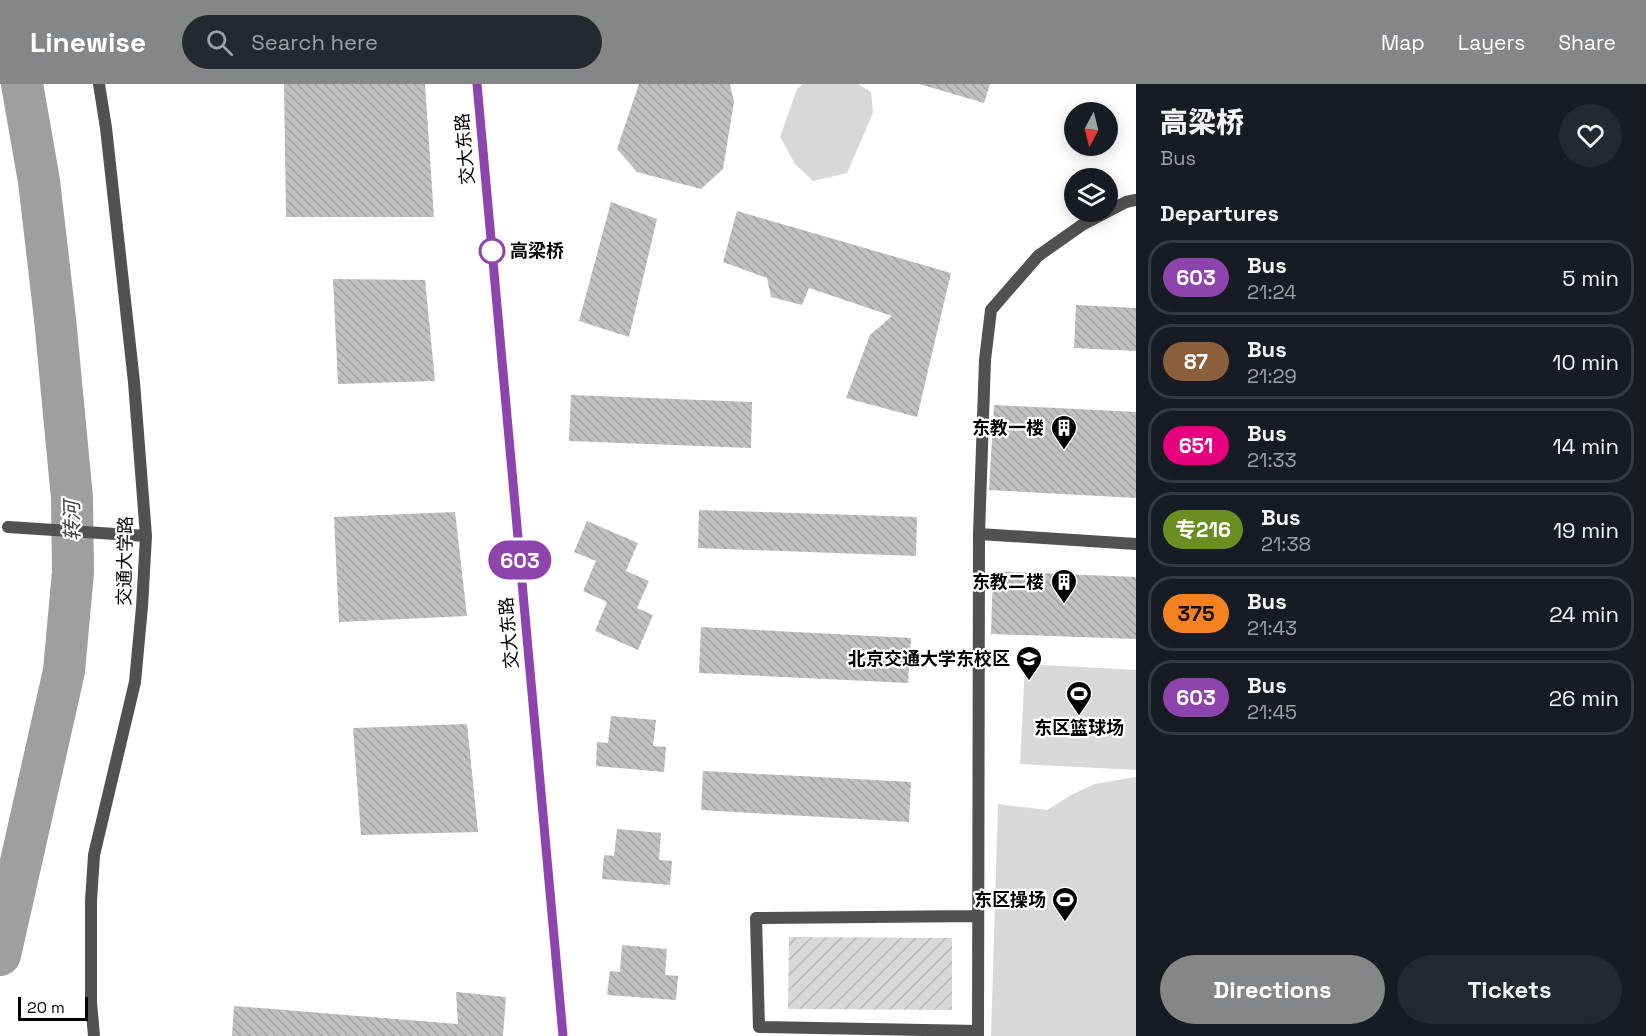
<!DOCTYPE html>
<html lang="en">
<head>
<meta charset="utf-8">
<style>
  body { margin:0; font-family:"Space Grotesk","Noto Sans SC",sans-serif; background:#242831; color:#f1f3f6; height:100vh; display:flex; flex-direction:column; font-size:22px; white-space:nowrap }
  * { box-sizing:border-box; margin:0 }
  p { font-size:20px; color:#9ea1a6 }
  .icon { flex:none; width:33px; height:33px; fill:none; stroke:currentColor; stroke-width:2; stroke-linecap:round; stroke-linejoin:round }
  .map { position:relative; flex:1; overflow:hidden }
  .drawer { display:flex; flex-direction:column; background:#171b24; width:510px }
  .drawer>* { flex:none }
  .badge { padding:0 12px; border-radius:20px; font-size:21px; line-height:39px }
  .needle { width:39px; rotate:187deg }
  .tools { position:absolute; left:1064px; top:18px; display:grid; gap:12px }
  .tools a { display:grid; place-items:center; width:54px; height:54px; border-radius:50%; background:#171b24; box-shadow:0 3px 15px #0003; font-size:30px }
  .scale { position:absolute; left:18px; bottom:15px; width:70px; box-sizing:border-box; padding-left:6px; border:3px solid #000; border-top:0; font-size:16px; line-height:21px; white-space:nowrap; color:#000; -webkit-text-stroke:4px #fff; paint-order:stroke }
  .map>.badge { position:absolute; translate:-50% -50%; box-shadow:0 0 0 3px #fff }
  h2 { padding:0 24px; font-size:22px; line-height:54px }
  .round { display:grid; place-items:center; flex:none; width:63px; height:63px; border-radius:32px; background:#242831 }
  .summary { display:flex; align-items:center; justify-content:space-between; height:102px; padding:0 24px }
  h1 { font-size:28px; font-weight:800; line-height:45px }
  .action { display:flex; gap:12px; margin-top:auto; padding:12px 24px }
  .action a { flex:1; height:69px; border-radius:36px; background:#858687; color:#fff; font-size:24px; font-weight:800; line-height:69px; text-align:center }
  .action a+a { background:#242831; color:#f1f3f6 }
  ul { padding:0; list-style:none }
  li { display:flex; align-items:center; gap:18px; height:75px; margin:0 12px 9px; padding:0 12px; border:3px solid #363941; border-radius:24px }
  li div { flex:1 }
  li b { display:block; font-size:22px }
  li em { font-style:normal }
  li .badge { min-width:66px; font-weight:700; text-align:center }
  header { display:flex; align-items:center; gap:36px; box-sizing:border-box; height:84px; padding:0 30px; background:#858687; color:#fff }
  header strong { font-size:28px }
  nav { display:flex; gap:33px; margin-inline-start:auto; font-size:21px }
  .search { width:420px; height:54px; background:#242831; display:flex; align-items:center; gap:15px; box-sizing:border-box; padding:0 21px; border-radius:33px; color:#9ea1a6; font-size:22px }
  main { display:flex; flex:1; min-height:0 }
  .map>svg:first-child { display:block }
  .garden { fill:url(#garden-furrows) }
  .pitch { fill:#d8d8d8 }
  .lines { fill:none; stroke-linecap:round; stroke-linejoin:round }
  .river { stroke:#9f9f9f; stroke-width:42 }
  .building { fill:url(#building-back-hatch) }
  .street { stroke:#515151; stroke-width:12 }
  .secondary { stroke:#1e1e1e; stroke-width:12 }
  .line-casing { stroke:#fff; stroke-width:14 }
  .line { stroke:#8e44ad; stroke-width:9 }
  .stop-dot { fill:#fff; stroke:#8e44ad; stroke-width:3 }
  .labels { text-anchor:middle; stroke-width:4.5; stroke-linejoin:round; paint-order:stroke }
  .street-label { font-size:18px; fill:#000; stroke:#fff }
  .stop-label { font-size:18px; font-weight:bold; fill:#000; stroke:#fff; text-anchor:start }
  .poi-label { font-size:18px; font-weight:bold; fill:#000; stroke:#fff; text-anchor:end }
  .water-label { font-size:20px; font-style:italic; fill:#404040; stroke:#fff }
</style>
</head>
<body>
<header>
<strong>Linewise</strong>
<div class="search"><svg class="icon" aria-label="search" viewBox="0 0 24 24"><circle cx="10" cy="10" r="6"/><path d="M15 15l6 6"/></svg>Search here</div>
<nav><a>Map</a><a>Layers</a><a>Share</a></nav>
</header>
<main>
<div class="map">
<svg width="1136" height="952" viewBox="0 0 1136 952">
  <defs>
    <pattern id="garden-furrows" width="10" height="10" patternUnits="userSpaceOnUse" patternTransform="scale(1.5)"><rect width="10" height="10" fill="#d8d8d8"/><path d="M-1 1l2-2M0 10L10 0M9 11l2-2" fill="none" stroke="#b8b8b8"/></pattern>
    <pattern id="building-back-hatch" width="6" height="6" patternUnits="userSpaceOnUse" patternTransform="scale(1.5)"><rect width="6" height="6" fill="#c0c0c0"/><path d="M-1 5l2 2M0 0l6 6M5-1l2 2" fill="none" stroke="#a3a3a3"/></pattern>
  </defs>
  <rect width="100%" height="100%" fill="#fff"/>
  <path class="garden" d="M789,853L952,854V926L788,925Z"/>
  <path class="pitch" d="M803,0H858L871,8L873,29L847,89L813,97L795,80L780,53L797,5Z
    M1025,580L1136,586V686L1020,680Z
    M1136,693V952H991L998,720L1047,726L1073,710L1095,700Z"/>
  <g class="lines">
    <path class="river" d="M0,871L64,587L73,488L72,414L55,235L39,97L22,0"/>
  </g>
  <path class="building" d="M284,0H425L434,133H286Z
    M639,0H730L734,18L723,85L701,105L637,88L617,65Z
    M919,0H990L984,19Z
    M611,118L657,135L629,253L579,237Z
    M737,127L951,189L917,333L846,314L870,251L892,232L809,204L802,221L771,213L767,194L723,178Z
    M333,195L425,196L435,297L338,300Z
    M1076,221L1136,224V267L1074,264Z
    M571,311L752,318L751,364L569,357Z
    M994,321L1136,328V414L989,406Z
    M699,426L917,433L916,472L698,464Z
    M455,428L467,532L339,538L334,433Z
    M587,437L638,459L626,487L649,497L637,524L653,531L638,566L595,547L607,518L583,507L596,477L574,468Z
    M993,487L1136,493V555L991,550Z
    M701,543L911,554L908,599L699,589Z
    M611,632L656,636L653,662L666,663L664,688L596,682L597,658L608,659Z
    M467,640L478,748L361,751L353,644Z
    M703,687L911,698L909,738L701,726Z
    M617,745L661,749L659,776L672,777L670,801L602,795L604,771L614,772Z
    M622,861L667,865L665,891L678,892L676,916L607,911L610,887L620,888Z
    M456,908L506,913L503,952H232L234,922L458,940Z"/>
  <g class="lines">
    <path class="street" d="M8,443L146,452
      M979,450L1136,460
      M978,947L759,943L756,834L978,832
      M94,952L91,918V817L94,771L135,598L142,523L146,452L134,298L106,44L99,0
      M978,952L979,450L985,276L991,226L1038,172L1082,141L1126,118L1136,116"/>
    <path class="secondary" d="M477,0L563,952"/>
  </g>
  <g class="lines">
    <defs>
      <path id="line" d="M477,0L563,952"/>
    </defs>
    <use href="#line" class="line-casing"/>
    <use href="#line" class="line"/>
  </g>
  <defs>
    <symbol id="building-pin" viewBox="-11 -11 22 30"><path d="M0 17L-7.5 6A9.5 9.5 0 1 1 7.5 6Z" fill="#000" stroke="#fff"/><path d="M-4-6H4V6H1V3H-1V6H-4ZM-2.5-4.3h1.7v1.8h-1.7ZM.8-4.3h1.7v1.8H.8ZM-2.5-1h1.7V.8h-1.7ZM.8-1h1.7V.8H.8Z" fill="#fff"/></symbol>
    <symbol id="university-pin" viewBox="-11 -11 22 30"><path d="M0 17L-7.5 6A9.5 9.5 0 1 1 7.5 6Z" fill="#000" stroke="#fff"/><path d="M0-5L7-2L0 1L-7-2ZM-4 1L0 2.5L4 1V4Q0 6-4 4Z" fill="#fff"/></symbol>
    <symbol id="stadium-pin" viewBox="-11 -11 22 30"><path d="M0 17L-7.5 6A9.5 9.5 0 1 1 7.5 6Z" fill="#000" stroke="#fff"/><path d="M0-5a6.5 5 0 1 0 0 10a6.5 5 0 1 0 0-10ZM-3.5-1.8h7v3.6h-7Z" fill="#fff"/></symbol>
  </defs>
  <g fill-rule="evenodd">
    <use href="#building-pin" x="1049" y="329" width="30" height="40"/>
    <use href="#building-pin" x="1049" y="483" width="30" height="40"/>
    <use href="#university-pin" x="1014" y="560" width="30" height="40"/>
    <use href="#stadium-pin" x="1064" y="595" width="30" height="40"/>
    <use href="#stadium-pin" x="1050" y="801" width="30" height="40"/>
  </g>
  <circle class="stop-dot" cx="492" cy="167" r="12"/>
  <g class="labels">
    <g class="street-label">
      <text transform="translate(465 65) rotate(-95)" y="6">交大东路</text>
      <text transform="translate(125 477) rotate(-89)" y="6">交通大学路</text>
      <text transform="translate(509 549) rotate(-95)" y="6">交大东路</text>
    </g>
    <g class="stop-label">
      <text x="510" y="173">高梁桥</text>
    </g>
    <g class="poi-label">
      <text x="1044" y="350">东教一楼</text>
      <text x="1044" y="504">东教二楼</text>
      <text x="1010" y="581">北京交通大学东校区</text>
      <text x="1079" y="650" text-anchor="middle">东区篮球场</text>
      <text x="1046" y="822">东区操场</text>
    </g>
    <g class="water-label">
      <text transform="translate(72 437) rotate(-91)" y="7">转河</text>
    </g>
  </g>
</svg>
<div class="tools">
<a><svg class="needle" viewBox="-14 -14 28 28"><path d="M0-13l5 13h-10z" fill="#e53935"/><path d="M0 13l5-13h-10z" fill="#9ea1a6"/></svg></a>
<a><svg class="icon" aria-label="layers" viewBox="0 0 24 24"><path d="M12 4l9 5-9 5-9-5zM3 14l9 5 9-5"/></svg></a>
</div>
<div class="scale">20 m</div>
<b class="badge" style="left:520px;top:476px;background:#8e44ad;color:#fff">603</b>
</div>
<section class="drawer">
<div class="summary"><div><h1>高梁桥</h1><p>Bus</p></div><a class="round"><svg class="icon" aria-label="heart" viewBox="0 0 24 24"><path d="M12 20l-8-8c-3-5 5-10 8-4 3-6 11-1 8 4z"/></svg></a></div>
<h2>Departures</h2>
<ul>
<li><span class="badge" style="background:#8e44ad;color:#fff">603</span><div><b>Bus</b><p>21:24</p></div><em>5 min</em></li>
<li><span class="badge" style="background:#8b5e3c;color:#fff">87</span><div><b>Bus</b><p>21:29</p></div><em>10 min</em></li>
<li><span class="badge" style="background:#e6007e;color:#fff">651</span><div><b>Bus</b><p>21:33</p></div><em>14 min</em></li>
<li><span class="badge" style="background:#6b8e23;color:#fff">专216</span><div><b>Bus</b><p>21:38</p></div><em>19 min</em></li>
<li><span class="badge" style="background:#f58220;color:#111">375</span><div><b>Bus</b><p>21:43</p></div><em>24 min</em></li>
<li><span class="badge" style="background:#8e44ad;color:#fff">603</span><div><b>Bus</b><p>21:45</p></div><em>26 min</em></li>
</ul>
<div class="action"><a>Directions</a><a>Tickets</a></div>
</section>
</main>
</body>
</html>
